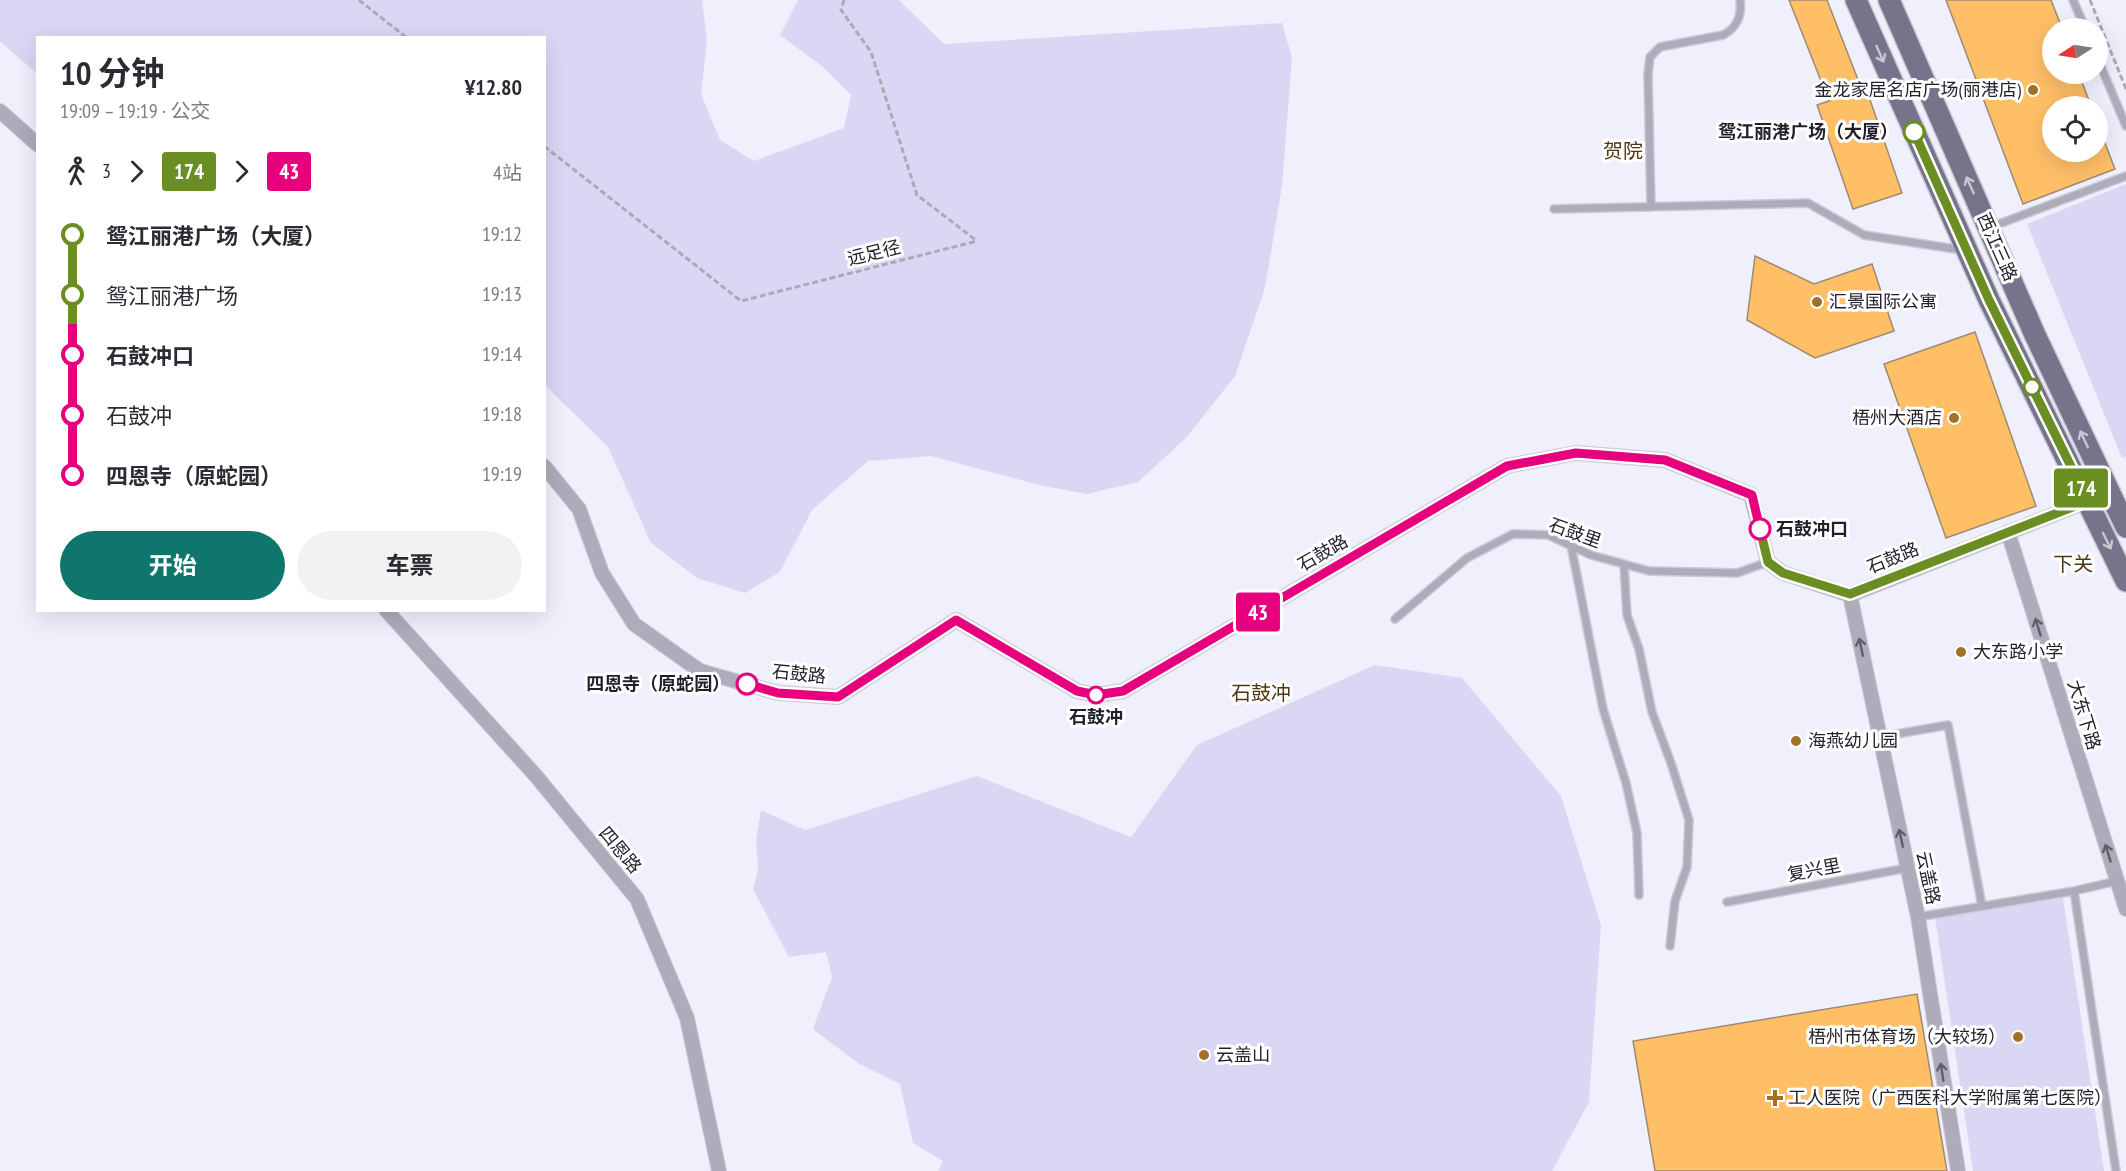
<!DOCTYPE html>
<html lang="zh">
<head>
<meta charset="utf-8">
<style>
  body { margin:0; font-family:"PT Sans Narrow","Noto Sans SC",sans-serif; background:#f2f2f3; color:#2b2b33; height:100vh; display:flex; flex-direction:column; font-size:22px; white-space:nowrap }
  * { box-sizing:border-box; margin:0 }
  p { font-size:20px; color:#7c7c81 }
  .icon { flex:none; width:33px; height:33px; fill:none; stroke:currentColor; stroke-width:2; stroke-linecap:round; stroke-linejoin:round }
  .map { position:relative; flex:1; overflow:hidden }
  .details { position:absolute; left:36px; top:36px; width:510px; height:576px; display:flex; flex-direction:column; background:#fff; border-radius:0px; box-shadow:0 6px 24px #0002 }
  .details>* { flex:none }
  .badge { padding:0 12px; border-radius:4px; font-size:21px; line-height:39px }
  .needle { width:39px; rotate:258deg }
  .buttons { position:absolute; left:2042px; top:18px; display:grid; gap:12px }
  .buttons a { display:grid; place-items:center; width:66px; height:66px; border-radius:50%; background:#fff; box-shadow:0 6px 24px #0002; font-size:30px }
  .map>.badge { position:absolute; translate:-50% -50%; box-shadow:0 0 0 3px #fff }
  .legs { display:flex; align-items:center; gap:9px; height:66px; padding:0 24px; font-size:20px }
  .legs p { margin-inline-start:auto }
  .overview { display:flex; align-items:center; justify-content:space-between; height:102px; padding:0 24px }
  h1 { font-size:33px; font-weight:700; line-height:45px }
  .primary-button { display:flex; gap:12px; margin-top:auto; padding:12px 24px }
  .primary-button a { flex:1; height:69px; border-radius:36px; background:#0f766e; color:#fff; font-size:24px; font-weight:700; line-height:69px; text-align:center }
  .primary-button a+a { background:#f2f2f3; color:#2b2b33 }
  ul { padding:0 24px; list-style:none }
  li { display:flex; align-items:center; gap:21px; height:60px; font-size:22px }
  li i { display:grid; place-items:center; width:9px; height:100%; margin:0 8px; background:currentColor }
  li i::after { content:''; width:15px; height:15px; margin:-8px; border:4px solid; border-radius:50%; background:#fff }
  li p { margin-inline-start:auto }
  li:first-child i { background:linear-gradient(#0000 50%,currentColor 0) }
  li:last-child i { background:linear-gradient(currentColor 50%,#0000 0) }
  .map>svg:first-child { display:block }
  .green { fill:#dad7f5 }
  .building { fill:#febf67; stroke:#9e8b72; stroke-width:1.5 }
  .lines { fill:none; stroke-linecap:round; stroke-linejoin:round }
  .lane-casing { stroke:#cbcad6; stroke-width:10 }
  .street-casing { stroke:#cbcad6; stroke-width:16 }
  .primary-casing { stroke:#cbcad6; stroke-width:24 }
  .path { stroke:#abaab6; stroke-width:3; stroke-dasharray:6 3; stroke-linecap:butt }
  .lane { stroke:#aeacba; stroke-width:7 }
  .street { stroke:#aeacba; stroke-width:14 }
  .primary { stroke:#76738b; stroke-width:21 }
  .oneway { stroke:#c8c7d1 }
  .oneway2 { stroke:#605e6b }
  .line-1-casing { stroke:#fff; stroke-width:14 }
  .line-2-casing { stroke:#fff; stroke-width:14 }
  .line-1 { stroke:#6b8e23; stroke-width:9 }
  .line-2 { stroke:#e6007e; stroke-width:9 }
  .poi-dot { fill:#a27126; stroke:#fff; stroke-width:2 }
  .stop-1-dot { fill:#fff; stroke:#6b8e23; stroke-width:3 }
  .stop-2-dot { fill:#fff; stroke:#e6007e; stroke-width:3 }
  .labels { text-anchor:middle; stroke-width:6; stroke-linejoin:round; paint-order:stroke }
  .poi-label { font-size:18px; fill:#201f2a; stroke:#fff; text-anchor:start }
  .stop-label { font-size:18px; font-weight:bold; fill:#201f2a; stroke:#fff; text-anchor:end }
  .street-label { font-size:18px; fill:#201f2a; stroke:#fff }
  .neighbourhood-label { font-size:20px; fill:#4f3714; stroke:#fff }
</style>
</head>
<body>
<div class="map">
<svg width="2126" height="1171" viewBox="0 0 2126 1171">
  <rect width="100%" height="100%" fill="#f0effc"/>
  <path class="green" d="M0,0H702L707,41L701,94L720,140L754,161L844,128L851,95L823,67L780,35L798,0H899L944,44L1282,23L1292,58L1282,186L1265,288L1235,376L1187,437L1138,482L1087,494L1039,485L931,456L868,461L812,510L780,572L745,593L697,578L651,543L608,447L545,385L544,38H38L37,74L0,41Z
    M2126,184V456L2122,458L2027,224Z
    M1375,665L1462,678L1561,796L1601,925L1589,1102L1552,1171H938L943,1161L913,1143L900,1084L859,1064L813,1029L832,977L826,952L789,957L753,889L758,871L756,841L761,810L805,830L977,776L1131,837L1197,745Z
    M2063,898L2104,1171H1973L1935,917Z"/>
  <path class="building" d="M1789,0H1827L1862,90L1866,88L1902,193L1853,209L1817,105L1829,101Z
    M1946,0H2051L2062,28H2052V74H2079L2091,106H2052V152H2097L2098,125L2115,169L2023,204Z
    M1755,256L1814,284L1872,264L1894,331L1815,358L1747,320Z
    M1975,332L2036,506L1946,538L1884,364Z
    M1917,994L1947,1171H1655L1633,1041Z"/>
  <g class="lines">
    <defs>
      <path id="lane" d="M2073,0L2085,28
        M2097,57L2126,126
        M1651,207L1648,75L1650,57L1660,47L1723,35C1737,28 1742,15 1740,0
        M1554,209L1808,203L1864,235L1962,250
        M1991,227L2126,176
        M1571,545L1603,709L1626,783L1637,833L1639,895
        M1624,565L1627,615L1639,649L1652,712L1671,763L1689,820L1687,867L1675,901L1670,946
        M1395,619L1467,558L1513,534L1548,535L1591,555L1649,571L1737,573L1768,562
        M1880,737L1948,725L1982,906
        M2074,891L2116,1171
        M1727,902L1907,868
        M1918,917L2074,891L2117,881"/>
      <path id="street" d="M0,111L38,145
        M544,466L579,509L602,573L634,624L700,671L778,693L838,697L956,620L1077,691L1096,695L1123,691L1507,466L1576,453L1665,460L1751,495L1768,562L1783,573L1850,595L2088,501
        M2008,532L2126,909
        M1850,595L1918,917L1958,1171
        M386,610L536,776L637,899L687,1018L719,1171"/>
      <path id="primary" d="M1856,0L1989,300L2126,581
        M1889,0L2035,335L2126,527"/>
    </defs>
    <use href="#lane" class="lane-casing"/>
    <use href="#street" class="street-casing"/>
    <use href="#primary" class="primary-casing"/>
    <path class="path" d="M359,0L407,38
      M844,0L841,10L871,52L917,195L977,241
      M2090,0L2126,89
      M544,146L741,301L977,241"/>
    <use href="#lane" class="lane"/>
    <use href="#street" class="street"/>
    <use href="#primary" class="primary"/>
  </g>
  <defs><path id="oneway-shaft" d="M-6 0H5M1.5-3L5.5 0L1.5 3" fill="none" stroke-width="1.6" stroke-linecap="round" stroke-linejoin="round" transform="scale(1.5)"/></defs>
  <g class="oneway">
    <use href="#oneway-shaft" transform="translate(1880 54) rotate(66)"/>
    <use href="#oneway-shaft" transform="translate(1970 185) rotate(-114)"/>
    <use href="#oneway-shaft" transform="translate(2084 439) rotate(-115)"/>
    <use href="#oneway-shaft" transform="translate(2107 541) rotate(64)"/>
  </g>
  <g class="oneway2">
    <use href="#oneway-shaft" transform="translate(2038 627) rotate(-107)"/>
    <use href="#oneway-shaft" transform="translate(1861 647) rotate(-102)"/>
    <use href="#oneway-shaft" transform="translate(1901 838) rotate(-102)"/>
    <use href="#oneway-shaft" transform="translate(2108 853) rotate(-107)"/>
    <use href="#oneway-shaft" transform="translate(1942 1072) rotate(-99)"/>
  </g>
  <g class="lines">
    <defs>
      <path id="line-1" d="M1760,529L1768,562L1783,573L1850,594L2088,501L1989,300L1914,132"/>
      <path id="line-2" d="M747,684L778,693L838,697L956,620L1077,691L1096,695L1123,691L1507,466L1576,453L1665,460L1752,495L1760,529"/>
    </defs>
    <use href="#line-1" class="line-1-casing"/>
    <use href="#line-2" class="line-2-casing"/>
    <use href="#line-1" class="line-1"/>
    <use href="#line-2" class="line-2"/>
  </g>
  <g class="poi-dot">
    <circle cx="2033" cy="90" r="6"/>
    <circle cx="1817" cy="302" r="6"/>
    <circle cx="1954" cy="418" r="6"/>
    <circle cx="1961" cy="652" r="6"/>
    <circle cx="1796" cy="741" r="6"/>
    <circle cx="2018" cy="1037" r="6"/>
    <circle cx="1204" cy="1055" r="6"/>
    <path d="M1772 1089h6v6h6v6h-6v6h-6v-6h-6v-6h6z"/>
  </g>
  <g class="stop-1-dot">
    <circle cx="1914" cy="132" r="10"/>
    <circle cx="2032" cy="387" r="8"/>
  </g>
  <g class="stop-2-dot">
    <circle cx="1760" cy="529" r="10"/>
    <circle cx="747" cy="684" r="10"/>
    <circle cx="1096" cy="695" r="8"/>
  </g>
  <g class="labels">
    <g class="poi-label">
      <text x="2021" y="96" text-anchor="end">金龙家居名店广场(丽港店)</text>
      <text x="1829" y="308">汇景国际公寓</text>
      <text x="1942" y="424" text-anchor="end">梧州大酒店</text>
      <text x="1973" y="658">大东路小学</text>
      <text x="1808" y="747">海燕幼儿园</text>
      <text x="2006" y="1043" text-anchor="end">梧州市体育场（大较场）</text>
      <text x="1216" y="1061">云盖山</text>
      <text x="1788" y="1104">工人医院（广西医科大学附属第七医院）</text>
    </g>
    <g class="stop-label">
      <text x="1898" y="138">鸳江丽港广场（大厦）</text>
      <text x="1776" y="535" text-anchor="start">石鼓冲口</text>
      <text x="730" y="690">四恩寺（原蛇园）</text>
      <text x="1096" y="723" text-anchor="middle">石鼓冲</text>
    </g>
    <g class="street-label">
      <text transform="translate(1997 247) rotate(66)" y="6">西江三路</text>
      <text transform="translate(874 253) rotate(-14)" y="6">远足径</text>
      <text transform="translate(1575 533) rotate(20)" y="6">石鼓里</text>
      <text transform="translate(1323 553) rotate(-30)" y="6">石鼓路</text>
      <text transform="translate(1893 558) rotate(-22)" y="6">石鼓路</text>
      <text transform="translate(799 674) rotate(6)" y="6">石鼓路</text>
      <text transform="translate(2084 715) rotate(73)" y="6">大东下路</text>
      <text transform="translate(620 850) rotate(50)" y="6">四恩路</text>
      <text transform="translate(1814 870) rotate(-11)" y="6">复兴里</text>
      <text transform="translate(1928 878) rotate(78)" y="6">云盖路</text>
    </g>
    <g class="neighbourhood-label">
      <text x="1623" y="158">贺院</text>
      <text x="2073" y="571">下关</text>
      <text x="1261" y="700">石鼓冲</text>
    </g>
  </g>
</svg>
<div class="buttons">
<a><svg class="needle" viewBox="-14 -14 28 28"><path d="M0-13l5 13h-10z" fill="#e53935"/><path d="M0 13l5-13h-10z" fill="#7c7c81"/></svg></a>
<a><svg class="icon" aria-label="locate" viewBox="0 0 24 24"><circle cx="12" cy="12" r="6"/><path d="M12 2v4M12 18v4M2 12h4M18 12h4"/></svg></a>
</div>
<b class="badge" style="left:2081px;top:488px;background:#6b8e23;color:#fff">174</b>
<b class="badge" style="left:1258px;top:612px;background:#e6007e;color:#fff">43</b>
<section class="details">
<div class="overview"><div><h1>10 分钟</h1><p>19:09 – 19:19 · 公交</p></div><b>¥12.80</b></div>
<div class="legs"><svg class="icon" aria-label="walk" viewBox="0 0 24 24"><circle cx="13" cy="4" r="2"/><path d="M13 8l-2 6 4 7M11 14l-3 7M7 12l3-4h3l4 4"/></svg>3<svg class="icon" aria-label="forward" viewBox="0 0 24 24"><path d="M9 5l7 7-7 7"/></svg><b class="badge" style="background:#6b8e23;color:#fff">174</b><svg class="icon" aria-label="forward" viewBox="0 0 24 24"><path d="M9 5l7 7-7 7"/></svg><b class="badge" style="background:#e6007e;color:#fff">43</b><p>4站</p></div>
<ul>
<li><i style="color:#6b8e23"></i><b>鸳江丽港广场（大厦）</b><p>19:12</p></li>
<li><i style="color:#6b8e23"></i><span>鸳江丽港广场</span><p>19:13</p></li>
<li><i style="color:#e6007e"></i><b>石鼓冲口</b><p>19:14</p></li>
<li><i style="color:#e6007e"></i><span>石鼓冲</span><p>19:18</p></li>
<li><i style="color:#e6007e"></i><b>四恩寺（原蛇园）</b><p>19:19</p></li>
</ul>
<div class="primary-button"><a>开始</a><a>车票</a></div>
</section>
</div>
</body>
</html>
